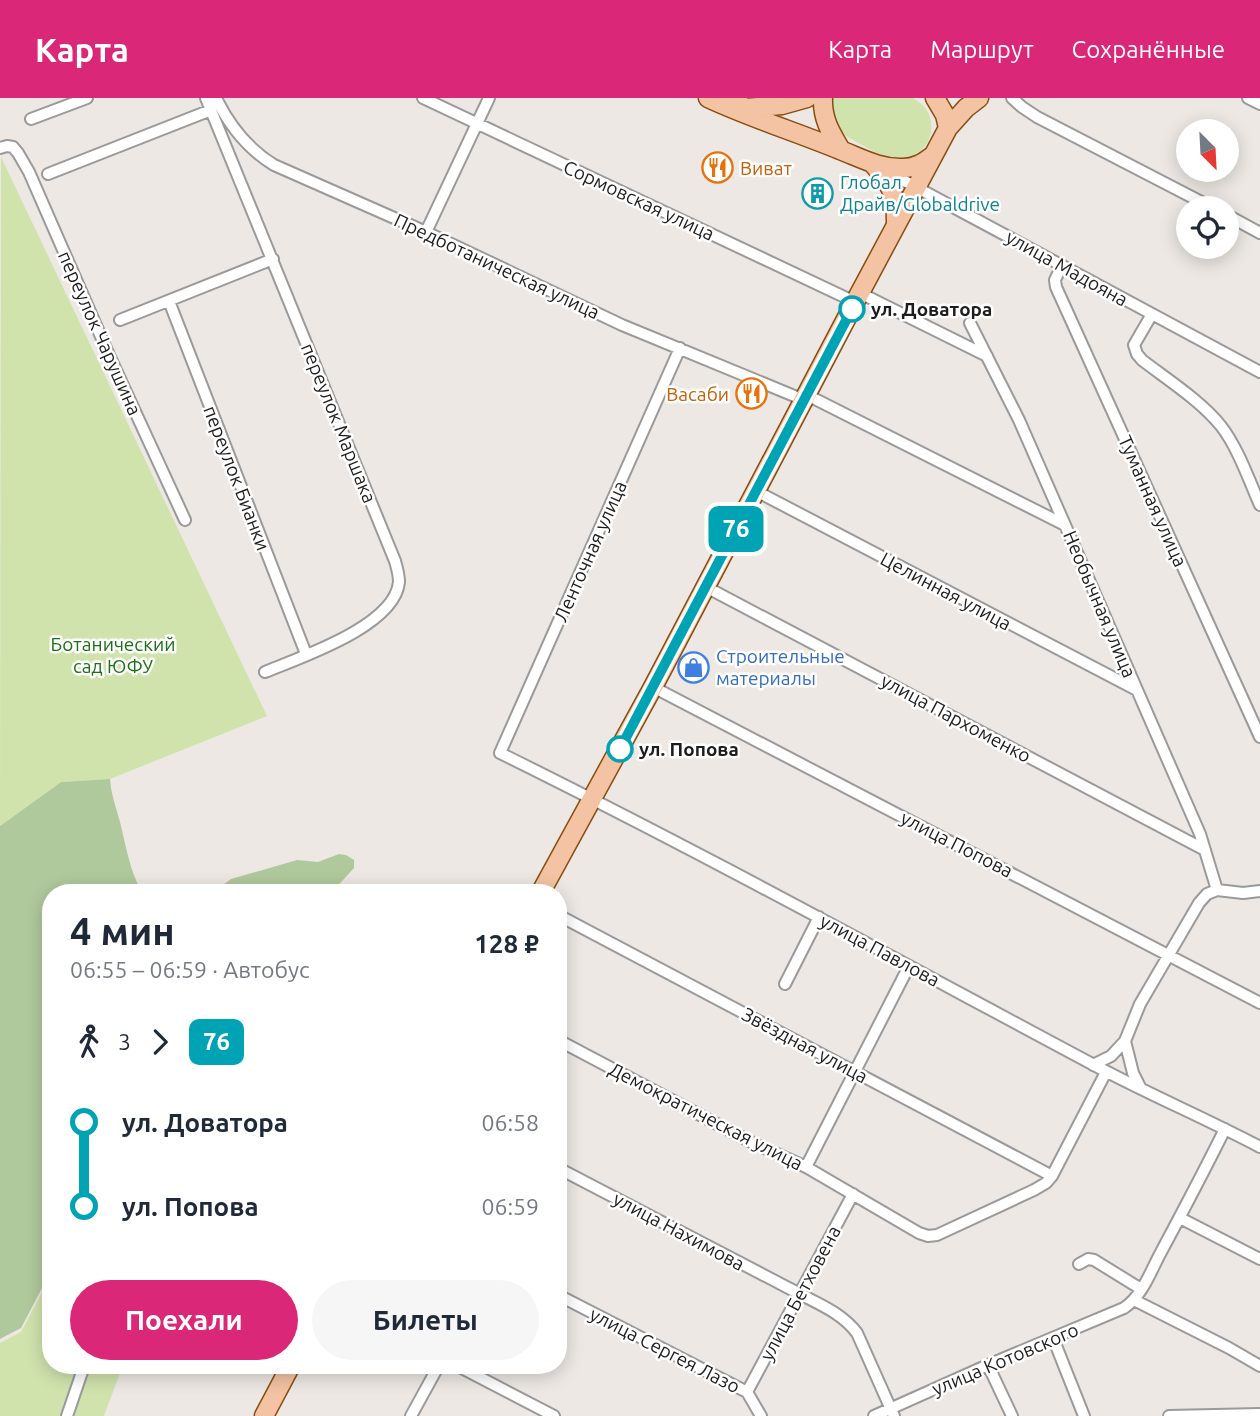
<!DOCTYPE html>
<html lang="ru">
<head>
<meta charset="utf-8">
<style>
  body { margin:0; font-family:Ubuntu,sans-serif; background:#f6f6f7; color:#1f2937; height:100vh; display:flex; flex-direction:column; font-size:26px; white-space:nowrap }
  * { box-sizing:border-box; margin:0 }
  p { font-size:23px; color:#747a83 }
  .icon { flex:none; width:38px; height:38px; fill:none; stroke:currentColor; stroke-width:2; stroke-linecap:round; stroke-linejoin:round }
  .map { position:relative; flex:1; overflow:hidden }
  .sheet { position:absolute; left:42px; top:786px; width:525px; height:490px; display:flex; flex-direction:column; background:#fff; border-radius:28px; box-shadow:0 4px 18px #0003 }
  .sheet>* { flex:none }
  .badge { padding:0 14px; border-radius:10px; font-size:24px; line-height:46px }
  .needle { width:46px; rotate:156deg }
  .controls { position:absolute; left:1176px; top:21px; display:grid; gap:14px }
  .controls a { display:grid; place-items:center; width:63px; height:63px; border-radius:50%; background:#fff; box-shadow:0 4px 18px #0003; font-size:35px }
  .map>.badge { position:absolute; translate:-50% -50%; box-shadow:0 0 0 4px #fff }
  .legs { display:flex; align-items:center; gap:10px; height:77px; padding:0 28px; font-size:23px }
  .legs p { margin-inline-start:auto }
  .summary { display:flex; align-items:center; justify-content:space-between; height:119px; padding:0 28px }
  h1 { font-size:38px; font-weight:700; line-height:52px }
  .primary-button { display:flex; gap:14px; margin-top:auto; padding:14px 28px }
  .primary-button a { flex:1; height:80px; border-radius:42px; background:#db2777; color:#fff; font-size:28px; font-weight:700; line-height:80px; text-align:center }
  .primary-button a+a { background:#f6f6f7; color:#1f2937 }
  ul { padding:0 28px; list-style:none }
  li { display:flex; align-items:center; gap:24px; height:84px; font-size:26px }
  li i { display:grid; place-items:center; width:10px; height:100%; margin:0 9px; background:currentColor }
  li i::after { content:''; width:18px; height:18px; margin:-9px; border:5px solid; border-radius:50%; background:#fff }
  li p { margin-inline-start:auto }
  li:first-child i { background:linear-gradient(#0000 50%,currentColor 0) }
  li:last-child i { background:linear-gradient(currentColor 50%,#0000 0) }
  header { display:flex; align-items:center; gap:42px; box-sizing:border-box; height:98px; padding:0 35px; background:#db2777; color:#fff }
  header strong { font-size:33px }
  nav { display:flex; gap:38px; margin-inline-start:auto; font-size:24px }
  .map>svg:first-child { display:block }
  .grass { fill:#d0e3ad }
  .forest { fill:#b0c99c }
  .lines { fill:none; stroke-linecap:round; stroke-linejoin:round }
  .minor-casing { stroke:#9a9a9a; stroke-width:14 }
  .primary-casing { stroke:#884c0e; stroke-width:21 }
  .minor { stroke:#fff; stroke-width:10 }
  .primary { stroke:#f3c3a3; stroke-width:18 }
  .line-1-casing { stroke:#fff; stroke-width:16 }
  .line-1 { stroke:#00a3b4; stroke-width:10 }
  .stop-1-dot { fill:#fff; stroke:#00a3b4; stroke-width:3.5 }
  .labels { text-anchor:middle; stroke-width:5; stroke-linejoin:round; paint-order:stroke }
  .food-label { font-size:19px; fill:#c56008; stroke:#fff; text-anchor:start }
  .culture-label { font-size:19px; fill:#0d838f; stroke:#fff; text-anchor:start }
  .street-label { font-size:19px; fill:#1d1d1d; stroke:#fff }
  .stop-label { font-size:19px; font-weight:bold; fill:#1d1d1d; stroke:#fff; text-anchor:start }
  .park-label { font-size:19px; fill:#1c7015; stroke:#fff }
  .shop-label { font-size:19px; fill:#366cbe; stroke:#fff; text-anchor:start }
</style>
</head>
<body>
<header>
<strong>Карта</strong>
<nav><a>Карта</a><a>Маршрут</a><a>Сохранённые</a></nav>
</header>
<div class="map">
<svg width="1260" height="1318" viewBox="0 0 1260 1318">
  <rect width="100%" height="100%" fill="#ede8e3"/>
  <path class="grass" d="M833,0H913C918,3 923,7 926,11C941,34 923,63 896,61C882,60 859,45 846,38C835,29 829,14 833,0Z
    M1,59L267,618L110,681L61,684L0,728Z
    M51,1177V1267H123L104,1318H0V1245L21,1234Z"/>
  <path class="forest" d="M110,681C111,696 116,709 120,724C126,748 130,774 142,794H51V1173L21,1230L0,1241V728L61,684Z
    M339,756L346,757L354,762V770L332,794H216L224,786L231,781L297,762L318,764Z"/>
  <g class="lines">
    <defs>
      <path id="minor" d="M206,0L395,463C397,470 399,476 399,484C395,528 301,559 265,574
        M216,0C229,27 248,51 274,67L426,134L622,227L804,302
        M423,0L855,204
        M1012,0L1022,9L1037,19L1213,110
        M1248,0L1260,6
        M31,21L87,0
        M0,50L7,48L13,49L18,55L29,74L109,257L185,422
        M886,73L1260,274
        M48,76L211,12
        M1227,117L1260,135
        M426,134L489,0
        M1062,167L1055,182L1056,189L1260,639
        M860,195L987,258
        M169,203L306,556
        M1152,216L1134,247L1137,256L1142,262C1168,282 1201,303 1221,328C1238,350 1249,382 1260,407
        M120,222L273,161
        M970,225L1019,322L1065,427L1200,736L1217,792
        M680,250L500,655C701,754 897,862 1094,967C1148,996 1205,1020 1260,1049
        M807,297L1065,427
        M756,393L1137,592
        M706,489L1205,752
        M653,589L1260,905
        M1217,792L1243,795L1260,793
        M558,817L1052,1078
        M785,886L819,819
        M558,942L753,1045L806,1069L919,1135L928,1138L937,1137L1034,1092L1046,1085L1052,1078L1106,974
        M1093,967L1111,958L1125,943
        M1141,991L1133,975L1125,943L1140,906L1199,805L1207,796L1217,792
        M806,1069L909,868
        M558,1070L800,1196C821,1207 843,1216 857,1235L894,1318
        M1180,1120L1260,1161
        M1079,1166L1088,1161L1094,1162L1141,1191
        M558,1197L747,1294L761,1318
        M1134,1202L1229,1250L1260,1268
        M1053,1240L1084,1318
        M456,1267L554,1318
        M988,1267L1012,1318
        M747,1294L853,1096
        M67,1318L82,1274L81,1267
        M411,1318L439,1267
        M874,1318L988,1267L1124,1210C1142,1198 1150,1175 1160,1156C1182,1115 1204,1073 1225,1031
        M1169,1318L1260,1316"/>
      <path id="primary" d="M708,0C751,20 796,34 840,52C861,60 880,71 903,70C915,70 923,65 932,58
        M823,0C822,21 831,35 841,52
        M935,0L945,17L948,30
        M736,5L746,10L782,7L807,0
        M873,66C892,88 896,96 896,125
        M541,794L653,589L855,204L948,30L966,10L979,0
        M264,1318L291,1267"/>
    </defs>
    <use href="#minor" class="minor-casing"/>
    <use href="#primary" class="primary-casing"/>
    <use href="#minor" class="minor"/>
    <use href="#primary" class="primary"/>
  </g>
  <g class="lines">
    <defs>
      <path id="line-1" d="M620,651L852,211"/>
    </defs>
    <use href="#line-1" class="line-1-casing"/>
    <use href="#line-1" class="line-1"/>
  </g>
  <defs>
    <symbol id="restaurant-ring" viewBox="-11 -11 22 22"><circle r="9.5" fill="#fff" stroke="#e8710a" stroke-width="1.5"/><path d="M-5-6h1v4h1v-4h1v4h1v-4h1v5L-1.5 .5V6h-2V.5L-5-1ZM5-6V6H3V1.5H1.5Q1.5-4 5-6Z" fill="#e8710a"/></symbol>
    <symbol id="building-ring" viewBox="-11 -11 22 22"><circle r="9.5" fill="#fff" stroke="#0f9aa8" stroke-width="1.5"/><path d="M-4-6H4V6H1V3H-1V6H-4ZM-2.5-4.3h1.7v1.8h-1.7ZM.8-4.3h1.7v1.8H.8ZM-2.5-1h1.7V.8h-1.7ZM.8-1h1.7V.8H.8Z" fill="#0f9aa8"/></symbol>
    <symbol id="shop-ring" viewBox="-11 -11 22 22"><circle r="9.5" fill="#fff" stroke="#3f7fe0" stroke-width="1.5"/><path d="M-5-2.5h2.3a2.7 3.5 0 0 1 5.4 0H5L5.5 6h-11ZM-1.5-2.5h3a1.5 2.3 0 0 0-3 0Z" fill="#3f7fe0"/></symbol>
  </defs>
  <g fill-rule="evenodd">
    <use href="#restaurant-ring" x="700" y="52" width="35" height="35"/>
    <use href="#building-ring" x="800" y="78" width="35" height="35"/>
    <use href="#restaurant-ring" x="734" y="278" width="35" height="35"/>
    <use href="#shop-ring" x="676" y="552" width="35" height="35"/>
  </g>
  <g class="stop-1-dot">
    <circle cx="852" cy="211" r="12"/>
    <circle cx="620" cy="651" r="12"/>
  </g>
  <g class="labels">
    <g class="food-label">
      <text x="740" y="77">Виват</text>
      <text x="729" y="303" text-anchor="end">Васаби</text>
    </g>
    <g class="culture-label">
      <text x="840" y="91">Глобал<tspan x="840" dy="22">Драйв/Globaldrive</tspan></text>
    </g>
    <g class="street-label">
      <text transform="translate(639 102) rotate(25)" y="7">Сормовская улица</text>
      <text transform="translate(497 168) rotate(25)" y="7">Предботаническая улица</text>
      <text transform="translate(1067 170) rotate(29)" y="7">улица Мадояна</text>
      <text transform="translate(100 235) rotate(66)" y="7">переулок Чарушина</text>
      <text transform="translate(339 325) rotate(68)" y="7">переулок Маршака</text>
      <text transform="translate(237 380) rotate(69)" y="7">переулок Бианки</text>
      <text transform="translate(1153 403) rotate(66)" y="7">Туманная улица</text>
      <text transform="translate(590 453) rotate(-66)" y="7">Ленточная улица</text>
      <text transform="translate(946 493) rotate(28)" y="7">Целинная улица</text>
      <text transform="translate(1100 506) rotate(67)" y="7">Необычная улица</text>
      <text transform="translate(956 620) rotate(28)" y="7">улица Пархоменко</text>
      <text transform="translate(957 746) rotate(27)" y="7">улица Попова</text>
      <text transform="translate(880 852) rotate(28)" y="7">улица Павлова</text>
      <text transform="translate(805 947) rotate(28)" y="7">Звёздная улица</text>
      <text transform="translate(706 1018) rotate(27)" y="7">Демократическая улица</text>
      <text transform="translate(679 1133) rotate(28)" y="7">улица Нахимова</text>
      <text transform="translate(800 1195) rotate(-62)" y="7">улица Бетховена</text>
      <text transform="translate(665 1252) rotate(27)" y="7">улица Сергея Лазо</text>
      <text transform="translate(1005 1261) rotate(-23)" y="7">улица Котовского</text>
    </g>
    <g class="stop-label">
      <text x="871" y="218">ул. Доватора</text>
      <text x="639" y="658">ул. Попова</text>
    </g>
    <g class="park-label">
      <text x="113" y="553">Ботанический<tspan x="113" dy="22">сад ЮФУ</tspan></text>
    </g>
    <g class="shop-label">
      <text x="716" y="565">Строительные<tspan x="716" dy="22">материалы</tspan></text>
    </g>
  </g>
</svg>
<div class="controls">
<a><svg class="needle" viewBox="-14 -14 28 28"><path d="M0-13l5 13h-10z" fill="#e53935"/><path d="M0 13l5-13h-10z" fill="#747a83"/></svg></a>
<a><svg class="icon" aria-label="locate" viewBox="0 0 24 24"><circle cx="12" cy="12" r="6"/><path d="M12 2v4M12 18v4M2 12h4M18 12h4"/></svg></a>
</div>
<b class="badge" style="left:736px;top:431px;background:#00a3b4;color:#fff">76</b>
<section class="sheet">
<div class="summary"><div><h1>4 мин</h1><p>06:55 – 06:59 · Автобус</p></div><b>128 ₽</b></div>
<div class="legs"><svg class="icon" aria-label="walk" viewBox="0 0 24 24"><circle cx="13" cy="4" r="2"/><path d="M13 8l-2 6 4 7M11 14l-3 7M7 12l3-4h3l4 4"/></svg>3<svg class="icon" aria-label="forward" viewBox="0 0 24 24"><path d="M9 5l7 7-7 7"/></svg><b class="badge" style="background:#00a3b4;color:#fff">76</b></div>
<ul>
<li><i style="color:#00a3b4"></i><b>ул. Доватора</b><p>06:58</p></li>
<li><i style="color:#00a3b4"></i><b>ул. Попова</b><p>06:59</p></li>
</ul>
<div class="primary-button"><a>Поехали</a><a>Билеты</a></div>
</section>
</div>
</body>
</html>
